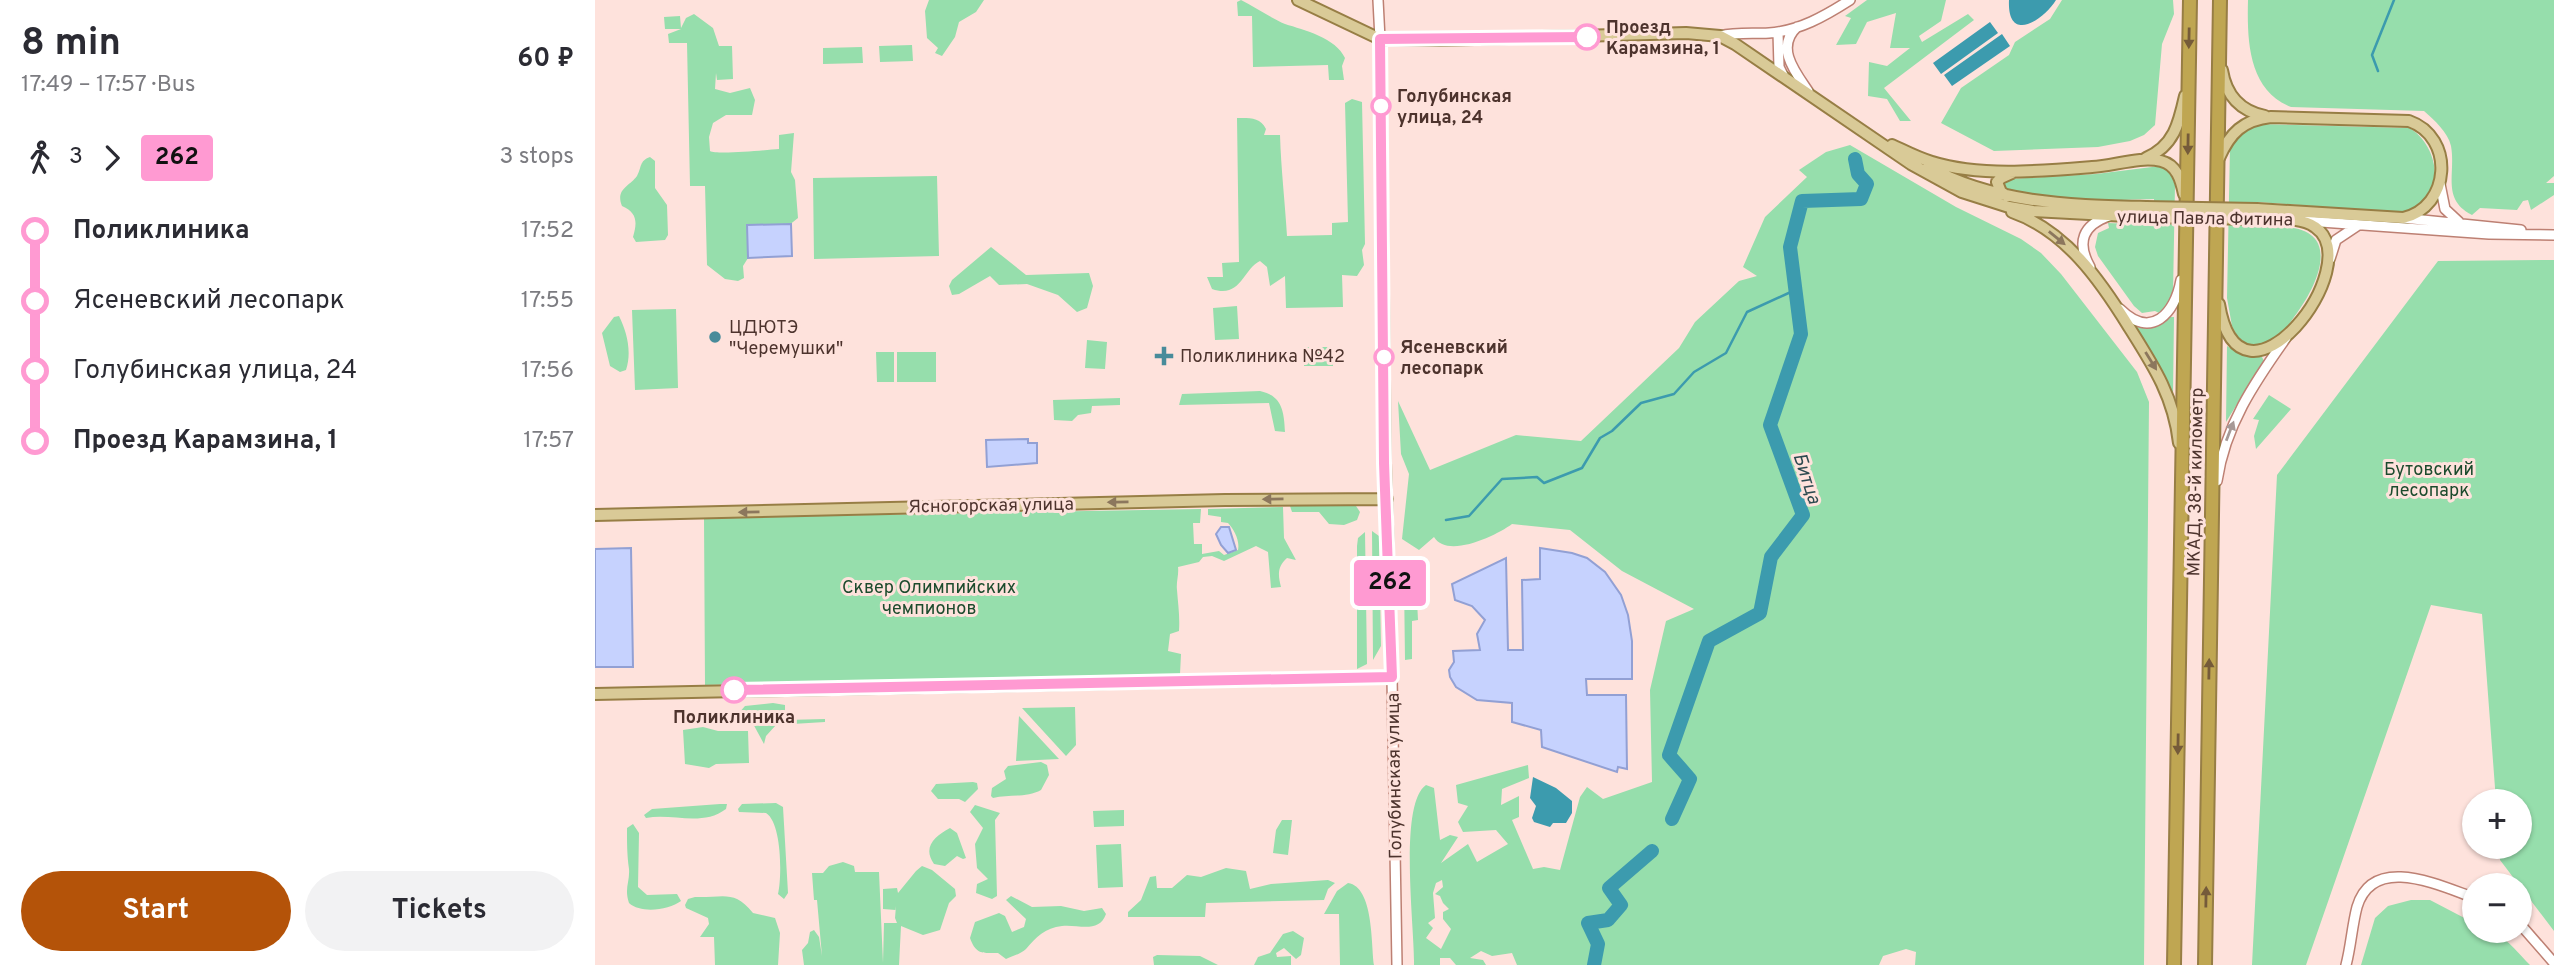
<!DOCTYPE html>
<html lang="en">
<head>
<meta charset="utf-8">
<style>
  body { margin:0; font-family:Overpass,sans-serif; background:#f2f2f3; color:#2b2b33; height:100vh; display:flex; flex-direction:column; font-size:26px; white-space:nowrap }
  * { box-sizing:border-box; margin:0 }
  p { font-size:23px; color:#7c7c81 }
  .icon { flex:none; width:38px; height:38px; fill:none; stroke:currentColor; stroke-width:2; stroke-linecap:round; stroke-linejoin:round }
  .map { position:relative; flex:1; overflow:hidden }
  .sheet { display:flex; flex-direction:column; background:#fff; width:595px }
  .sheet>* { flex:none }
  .badge { padding:0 14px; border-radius:5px; font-size:24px; line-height:46px }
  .buttons { position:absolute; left:1867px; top:789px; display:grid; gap:14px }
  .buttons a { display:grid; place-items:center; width:70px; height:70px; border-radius:50%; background:#fff; box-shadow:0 2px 5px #0004; font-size:35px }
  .map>.badge { position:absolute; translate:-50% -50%; box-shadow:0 0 0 4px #fff }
  .legs { display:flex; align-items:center; gap:10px; height:77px; padding:0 21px; font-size:23px }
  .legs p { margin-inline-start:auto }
  .overview { display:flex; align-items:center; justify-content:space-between; height:119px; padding:0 21px }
  h1 { font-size:38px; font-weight:700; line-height:52px }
  .primary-button { display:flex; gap:14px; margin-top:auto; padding:14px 21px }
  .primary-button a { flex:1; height:80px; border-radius:42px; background:#b45309; color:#fff; font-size:28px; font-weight:700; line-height:80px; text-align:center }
  .primary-button a+a { background:#f2f2f3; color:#2b2b33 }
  ul { padding:0 21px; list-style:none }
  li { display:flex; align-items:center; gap:24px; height:70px; font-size:26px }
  li i { display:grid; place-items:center; width:10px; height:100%; margin:0 9px; background:currentColor }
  li i::after { content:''; width:18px; height:18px; margin:-9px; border:5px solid; border-radius:50%; background:#fff }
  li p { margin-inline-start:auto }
  li:first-child i { background:linear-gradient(#0000 50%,currentColor 0) }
  li:last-child i { background:linear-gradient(currentColor 50%,#0000 0) }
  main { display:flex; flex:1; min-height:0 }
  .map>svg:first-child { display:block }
  .green { fill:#96deac; fill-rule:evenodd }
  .water { fill:#3c9bae }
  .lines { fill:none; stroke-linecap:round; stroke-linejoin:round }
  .stream { stroke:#3c9bae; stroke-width:2.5 }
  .river { stroke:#3c9bae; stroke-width:14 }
  .building { fill:#c6d2fe; stroke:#92a0d4; stroke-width:2 }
  .minor-casing { stroke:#bd8073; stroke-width:12 }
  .major-casing { stroke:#977e45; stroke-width:14 }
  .highway-casing { stroke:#977e45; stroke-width:16 }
  .minor { stroke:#fff; stroke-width:9 }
  .major { stroke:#d9ca97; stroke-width:10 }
  .highway { stroke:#bfa652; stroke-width:12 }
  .major-bridge-casing { stroke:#977e45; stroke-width:14; stroke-linecap:butt }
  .major-bridge { stroke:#d9ca97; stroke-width:10 }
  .oneway { fill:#755b3a }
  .oneway2 { fill:#8c775d }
  .oneway3 { fill:#a69996 }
  .line-1-casing { stroke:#fff; stroke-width:16 }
  .line-1 { stroke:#ff9ad2; stroke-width:10 }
  .stop-1-dot { fill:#fff; stroke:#ff9ad2; stroke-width:3.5 }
  .poi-dot { fill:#488b9a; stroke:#fee2dc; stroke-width:2.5 }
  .labels { text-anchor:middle; stroke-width:6; stroke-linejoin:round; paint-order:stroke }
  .stop-label { font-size:18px; font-weight:bold; fill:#4d332d; stroke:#fee2dc; text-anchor:start }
  .street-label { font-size:18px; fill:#4d332d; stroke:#fee2dc }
  .poi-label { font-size:18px; fill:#4d332d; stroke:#fee2dc; text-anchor:start }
  .park-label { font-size:18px; fill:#1c4b2d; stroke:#fee2dc }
  .water-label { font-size:19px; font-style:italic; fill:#2c4a50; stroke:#fee2dc }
</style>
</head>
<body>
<main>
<section class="sheet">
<div class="overview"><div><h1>8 min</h1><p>17:49 – 17:57 · Bus</p></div><b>60 ₽</b></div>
<div class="legs"><svg class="icon" aria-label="walk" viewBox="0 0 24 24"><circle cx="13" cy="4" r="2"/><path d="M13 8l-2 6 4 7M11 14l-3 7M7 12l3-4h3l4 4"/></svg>3<svg class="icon" aria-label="forward" viewBox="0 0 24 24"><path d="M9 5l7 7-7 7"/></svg><b class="badge" style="background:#ff9ad2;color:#111">262</b><p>3 stops</p></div>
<ul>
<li><i style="color:#ff9ad2"></i><b>Поликлиника</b><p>17:52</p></li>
<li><i style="color:#ff9ad2"></i><span>Ясеневский лесопарк</span><p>17:55</p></li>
<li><i style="color:#ff9ad2"></i><span>Голубинская улица, 24</span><p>17:56</p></li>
<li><i style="color:#ff9ad2"></i><b>Проезд Карамзина, 1</b><p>17:57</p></li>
</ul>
<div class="primary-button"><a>Start</a><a>Tickets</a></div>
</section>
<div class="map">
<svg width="1959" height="965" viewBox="0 0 1959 965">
  <rect width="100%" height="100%" fill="#fee2dc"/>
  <path class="green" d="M334,0H389L381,12L364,22L360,37L347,56L340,53L343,48L332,38L330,11Z
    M646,0C660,7 676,18 690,24C709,30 741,38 750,58L747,66L749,80H734L733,65L658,67L657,16H643L642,2Z
    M1272,0H1351L1346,21L1324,36L1327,42L1373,14L1379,20L1289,88L1316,121H1305L1292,99L1273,96L1274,62L1292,66L1315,48H1295L1301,13L1272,22L1261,44L1241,45L1256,18L1250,16Z
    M1467,0H1578L1579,14L1567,44L1560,125L1549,135L1535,141L1503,147L1399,151L1346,123L1366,88L1414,55L1420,42L1455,19Z
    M1653,0H1959V176L1951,183H1959V195L1936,210L1933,200L1928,201L1922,210L1885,208L1877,215C1846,199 1861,174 1856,146C1853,132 1839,120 1829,111L1696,107C1653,90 1652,40 1653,0Z
    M99,14L118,28L124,46H137L138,79L122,80L121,73L120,89L135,93L155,88L160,100L157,115H131L118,123L114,137L115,151C122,155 171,150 184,149V135L199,133L196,172L200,180L203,218L153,258L148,266L149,278L143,281L130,279L112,265L110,186H95L92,43H74L73,34L86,29H70L69,17L85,16L86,28L91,18Z
    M317,45L318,61L285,62L284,46Z
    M267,47L268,63L228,64V48Z
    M757,99L767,102L770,244L767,250L769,265L762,276L747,275L748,307L691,308L690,276L675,286L672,267L665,261C648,269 646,299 617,289L612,277H628L627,263L644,262L642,118C655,118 665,117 671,129L669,135H685C686,169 690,202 692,236L737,235V223L753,222L750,103Z
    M1663,124L1814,128C1839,141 1852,186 1825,206C1821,209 1814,211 1809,213L1663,202L1662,227C1671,225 1680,226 1689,227C1748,230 1723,284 1702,313C1695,322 1690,332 1681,338C1674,343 1662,344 1654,346L1642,336L1637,326L1632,298L1635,147L1643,133Z
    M1255,145L1361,207L1426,239L1446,253L1466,274L1542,372L1554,402L1549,965H1320L1321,952L1311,949L1288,956L1284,965H922L917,953L897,956L886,951L875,958L888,960L891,965H861L855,958H845V965H819C820,930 803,804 831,785L839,788L845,840L855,835L863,837L846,863L873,844L882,862L913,844L901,830L868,832L863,822L873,806L863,803L861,785L933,765L934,778L907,789L906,805L924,796V817L917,820L938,869L949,867L965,870L985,797L992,787L1008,799L1057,782L1055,690L1071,621L1099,609L1027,571L975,530L917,524C901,536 852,559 839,537L824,550L807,539L814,474L806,454L803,401L835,470L921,435L986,441L1084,348L1100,322L1144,281L1162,276L1148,267L1170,217L1212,177L1204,170L1231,152ZM847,880L848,887L840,894L845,896L848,903L854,909L848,912V919L856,929L846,949L831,938L838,928L833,923L840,918L838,893L841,883Z
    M55,157L60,161V188L72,205L73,235L70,240L41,242L38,237C42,223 43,213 27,206C20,189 35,186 42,176C47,167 44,161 55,157Z
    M1565,166L1575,171L1580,185L1578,293L1575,302L1564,313L1560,311L1547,313L1539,306L1503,256L1500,247L1503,233L1514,228L1513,223L1559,225V199C1518,200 1445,204 1408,188L1410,181L1415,179L1501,174Z
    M342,176L344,256L219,259L218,178Z
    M396,247L431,275L494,273L498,286L492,308L482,312L463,295L432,284L404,285L395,276L364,294L357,295L354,286L357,280Z
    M1959,260V931L1905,860L1904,847H1925V802L1901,801L1887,614L1836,605L1711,965H1657L1682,475L1843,261Z
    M642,306L644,339L620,340L618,308Z
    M81,309L83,388L40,390L37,310Z
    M24,316C32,332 37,352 31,370L25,372L15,366L7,333L19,317Z
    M1575,317H1579L1578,394L1566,368L1536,324L1557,327Z
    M492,340L512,342L510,369L490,368Z
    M1632,346L1649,356L1667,357L1669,361L1631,422Z
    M709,347H738V366H709Z
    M281,352H299V382H282Z
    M302,352H341V382H302Z
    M665,391C687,396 689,411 690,432L680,431L674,403L584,405L587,394Z
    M1674,395L1696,409L1661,449L1659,436L1664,420L1658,419Z
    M525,398V405L497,406L496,413L483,415L477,421L459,420L458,400Z
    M695,506H761L765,512L762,520L749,525L734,524L724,512H697Z
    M688,507L689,538L701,560L692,558C682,567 683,575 686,587L676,588L673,552L661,546L629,561L617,556L608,557L604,562L583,567C584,575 581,582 582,590C583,604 585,616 584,631L575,634L573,651L586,654L585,674L110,685L109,518L606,509L605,523H598L599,544H607V554L624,551L629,555L643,550C645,541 639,529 633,523L626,522V517L613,515V509Z
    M777,531L784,536L786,646L778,660Z
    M770,532L772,664L762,669V546L763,538Z
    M817,578L821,581L823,620L817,621V659L810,660L809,581Z
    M178,703L190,705V720L230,719V722L181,725L171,736L169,744L156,720L147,719L143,714L150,706Z
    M480,707L481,745L471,756L427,708Z
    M424,716L464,759L421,761Z
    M108,727L123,731H153L154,763L121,764L114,768L90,764L88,730Z
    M446,762L452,765L454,775L446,790C432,798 414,794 398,798L396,796L397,788L411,779L409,771L413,766Z
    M378,782L382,783L383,789L370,802L364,799H343L336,791L341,784Z
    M181,803L188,807L193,893L189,899L183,894C187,877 187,823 171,813L144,812L143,809L147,804Z
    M125,804H132L131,809C107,827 78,813 51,818L49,815L57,809Z
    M380,805L405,813L400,820L402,896L397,899L381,893L382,884L393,879L382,868L380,844L388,828L375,812Z
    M529,810V826L499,827L498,811Z
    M687,820H697L693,855L678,853L681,830Z
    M38,824L44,833L43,887L52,895L82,894L86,901C74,910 46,914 34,903C29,888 35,882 34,869C32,855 32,843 32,828Z
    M355,828L362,833L371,858L368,859L362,856L350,866L339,864C327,847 340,836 355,828Z
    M526,844L528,887L503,888L501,845Z
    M248,862L259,866L260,872H284L288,963L289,923H302L300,918L301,906V910L288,909V889L302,888L303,893L321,871L327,866L337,870L360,889L361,896L354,903L345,930L328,935L306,926L304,965H209L207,950L213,943L215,932L219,930L224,937L227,956L222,900H219L217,873H228L234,866Z
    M631,868L651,871L655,889L676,884L733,880L740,883L733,889L729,900L611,903L610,917H533V912L546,900L555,877L561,876L562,888H577L592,875L606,877Z
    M753,883C779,887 776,945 779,965H745L744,914H729L742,891Z
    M416,896L437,907L466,906L489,911L507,908L511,914C504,934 483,924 467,926C450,928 441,937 431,949C426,954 417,956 411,959L403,953C388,953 381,955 375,938L380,922L404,913L410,916L417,932L429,927L431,919L411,900Z
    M100,897C128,898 139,889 158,913L180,918L185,933L183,965H120L119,937H105L114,924L113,918L91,908L90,905L93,899Z
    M1816,900H1835L1879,923L1880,931C1909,931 1916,946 1935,965H1766L1780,918L1793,906Z
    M698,931L709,938L706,955L701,959L689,948L681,953L682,957L696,956V965H659L663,957L675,953L688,934Z
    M562,955L605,956L623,965H559L558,957Z"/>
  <path class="water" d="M1414,0H1461C1447,22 1412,43 1414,0Z
    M1395,22L1403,33L1346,74L1338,63Z
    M1407,34L1415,46L1357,86L1349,75Z
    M938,777L961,788L977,801V813L971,823H958L955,827L939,822L937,818L941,806L935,798Z"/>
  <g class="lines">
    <path class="stream" d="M1783,71L1777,55L1799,0
      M851,520L874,516L907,479L942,477L949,483L987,468L1005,438L1017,431L1046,403L1079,394L1099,372L1131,353L1152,312L1198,291"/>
    <path class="river" d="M1077,819L1095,779L1074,755L1114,641L1165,613L1176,557L1208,515L1175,425L1206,334L1195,247L1207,201L1266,199L1272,184L1263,174L1260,159
      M999,965L1003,944L993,923L1013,920L1026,905L1014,888L1057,851"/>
  </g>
  <path class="building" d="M196,224L197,256L153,258L152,225Z
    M433,439V443H442V463L392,467L391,440Z
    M626,527H634L641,550L633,553L626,545L621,534Z
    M36,548L38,667H0V549Z
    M945,548L977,553L992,558L1010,572L1026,595L1033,615L1037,641V679H991L992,695H1031L1032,769L1023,767L1022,772L947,747L946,730L917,722V703L882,700L861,687L855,677L854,670L859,662L858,651L885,650L882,634L890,620L877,606L860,600L857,584L911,558L913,650H928L927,580L945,579Z"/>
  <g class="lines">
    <defs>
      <path id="minor" d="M783,0L785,39
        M1202,27C1180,47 1200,72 1213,91
        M1183,32L1184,67L1189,77
        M1125,36C1141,32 1157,34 1174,33C1204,31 1230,16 1255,0
        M1845,184L1850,209L1864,222
        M1808,218L1926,230
        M1712,221L1894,234L1959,235
        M1735,259L1741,240L1762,226
        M1495,267C1481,242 1488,225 1514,216
        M1525,309C1556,340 1580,314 1586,280
        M1622,481C1630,426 1659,383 1691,338
        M797,677L802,965
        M1925,924L1959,963
        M1751,965C1756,946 1757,926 1762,907C1778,853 1845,886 1880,898"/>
      <path id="major" d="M703,0L785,39L845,40L1091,33L1125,36L1140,44L1316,164L1367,192L1414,207L1438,211L1550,217
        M1627,70C1631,95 1645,111 1670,116
        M1297,145C1310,151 1323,158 1337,162C1384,177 1448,171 1497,167C1519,166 1545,156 1566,161C1582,165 1586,180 1589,194
        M1551,158C1579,146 1584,123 1590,96
        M1624,158C1635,133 1648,120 1676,117L1814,121C1860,137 1856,207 1808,218L1662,209
        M1333,167C1401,204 1476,205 1551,207
        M1412,196L1406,192L1402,182L1406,178L1417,173
        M1417,212C1471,231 1505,280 1534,327C1558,365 1579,397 1584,443
        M1624,304C1645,431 1775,264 1720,227C1705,216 1680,220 1662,219
        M0,515L630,500L792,499
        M0,694L797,677L790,463L785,39"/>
      <path id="highway" d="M1579,965L1595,0
        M1610,965L1625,0"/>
    </defs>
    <use href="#minor" class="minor-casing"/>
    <use href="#major" class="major-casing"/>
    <use href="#highway" class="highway-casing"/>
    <use href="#minor" class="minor"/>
    <use href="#major" class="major"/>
    <use href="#highway" class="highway"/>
    <defs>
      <path id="major-bridge" d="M1551,207L1662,209
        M1550,217L1662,219"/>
    </defs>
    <use href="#major-bridge" class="major-bridge-casing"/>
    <use href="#major-bridge" class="major-bridge"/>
  </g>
  <defs><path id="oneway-solid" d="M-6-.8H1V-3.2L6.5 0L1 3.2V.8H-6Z" transform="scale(1.75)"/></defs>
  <g class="oneway">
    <use href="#oneway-solid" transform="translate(1594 38) rotate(91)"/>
    <use href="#oneway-solid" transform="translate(1593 144) rotate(91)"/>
    <use href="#oneway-solid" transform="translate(1614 669) rotate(-89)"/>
    <use href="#oneway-solid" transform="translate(1583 744) rotate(91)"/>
    <use href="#oneway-solid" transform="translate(1611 897) rotate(-89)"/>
  </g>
  <g class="oneway2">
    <use href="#oneway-solid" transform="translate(1462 238) rotate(39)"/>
    <use href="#oneway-solid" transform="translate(1556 361) rotate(58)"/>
    <use href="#oneway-solid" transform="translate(678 499) rotate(179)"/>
    <use href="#oneway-solid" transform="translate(523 502) rotate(179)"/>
    <use href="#oneway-solid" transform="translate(154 512) rotate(179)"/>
  </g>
  <use class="oneway3" href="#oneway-solid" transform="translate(1635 431) rotate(-69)"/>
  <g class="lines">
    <defs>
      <path id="line-1" d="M139,690L797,677L789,463L785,39L992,37"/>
    </defs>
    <use href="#line-1" class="line-1-casing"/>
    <use href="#line-1" class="line-1"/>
  </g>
  <g class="stop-1-dot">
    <circle cx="992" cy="37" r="12"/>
    <circle cx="786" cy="106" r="9"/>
    <circle cx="789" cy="357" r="9"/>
    <circle cx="139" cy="690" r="12"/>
  </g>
  <g class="poi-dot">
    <circle cx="120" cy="337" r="7"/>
    <path d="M565.5 345.5h7v7h7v7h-7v7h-7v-7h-7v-7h7z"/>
  </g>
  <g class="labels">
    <g class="stop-label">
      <text x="1011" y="33">Проезд<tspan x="1011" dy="21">Карамзина, 1</tspan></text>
      <text x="802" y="102">Голубинская<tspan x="802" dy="21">улица, 24</tspan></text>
      <text x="805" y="353">Ясеневский<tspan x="805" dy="21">лесопарк</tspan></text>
      <text x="139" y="723" text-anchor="middle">Поликлиника</text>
    </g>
    <g class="street-label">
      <text transform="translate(1610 218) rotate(1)" y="6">улица Павла Фитина</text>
      <text transform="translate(1600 482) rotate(-89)" y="6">МКАД, 38-й километр</text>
      <text transform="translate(396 505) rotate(-1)" y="6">Ясногорская улица</text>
      <text transform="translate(799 776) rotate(-91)" y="6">Голубинская улица</text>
    </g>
    <g class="poi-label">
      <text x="134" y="333">ЦДЮТЭ<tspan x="134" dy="21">"Черемушки"</tspan></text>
      <text x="585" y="362">Поликлиника №42</text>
    </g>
    <g class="park-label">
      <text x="1834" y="475">Бутовский<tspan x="1834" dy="21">лесопарк</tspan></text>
      <text x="334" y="593">Сквер Олимпийских<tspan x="334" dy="21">чемпионов</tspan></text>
    </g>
    <g class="water-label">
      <text transform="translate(1213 478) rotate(72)" y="7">Битца</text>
    </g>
  </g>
</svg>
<div class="buttons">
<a>+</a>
<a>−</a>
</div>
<b class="badge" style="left:795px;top:583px;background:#ff9ad2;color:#111">262</b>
</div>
</main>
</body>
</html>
